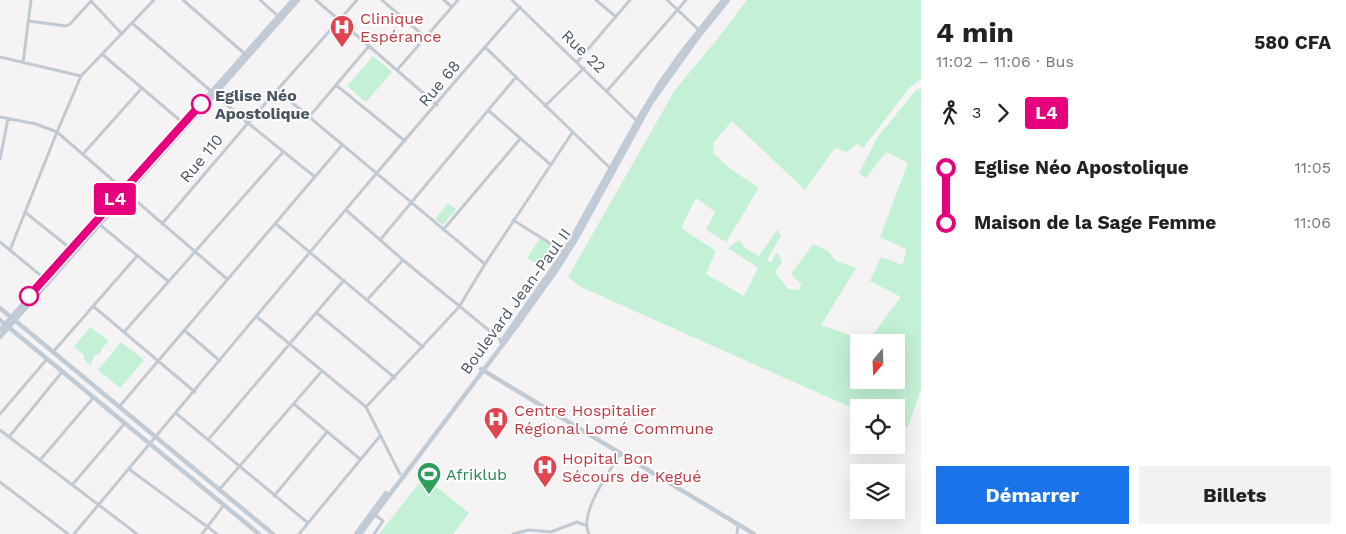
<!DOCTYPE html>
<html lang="fr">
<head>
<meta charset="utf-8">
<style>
  body { margin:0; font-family:"Work Sans",sans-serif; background:#f2f2f2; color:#222; height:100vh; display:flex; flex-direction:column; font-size:19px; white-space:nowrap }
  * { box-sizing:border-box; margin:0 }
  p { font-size:16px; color:#767676 }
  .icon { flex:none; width:28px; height:28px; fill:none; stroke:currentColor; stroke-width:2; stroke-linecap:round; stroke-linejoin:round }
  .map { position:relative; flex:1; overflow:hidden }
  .sheet { display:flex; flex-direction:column; background:#fff; width:425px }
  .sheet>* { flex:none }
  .badge { padding:0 10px; border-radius:4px; font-size:18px; line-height:32px }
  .needle { width:32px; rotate:199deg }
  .tools { position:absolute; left:850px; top:334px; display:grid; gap:10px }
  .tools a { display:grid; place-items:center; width:55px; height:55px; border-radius:0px; background:#fff; box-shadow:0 5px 20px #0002; font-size:25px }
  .map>.badge { position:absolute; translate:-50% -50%; box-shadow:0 0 0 2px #fff }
  .legs { display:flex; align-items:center; gap:8px; height:55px; padding:0 15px; font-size:16px }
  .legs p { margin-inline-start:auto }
  .headline { display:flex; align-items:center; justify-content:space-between; height:85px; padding:0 15px }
  h1 { font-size:28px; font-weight:700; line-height:38px }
  .button { display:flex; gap:10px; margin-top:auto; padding:10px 15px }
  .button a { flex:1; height:58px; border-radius:0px; background:#1a73e8; color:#fff; font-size:20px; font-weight:700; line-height:58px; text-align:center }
  .button a+a { background:#f2f2f2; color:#222 }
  ul { padding:0 15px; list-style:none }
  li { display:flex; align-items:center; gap:18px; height:55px; font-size:19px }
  li i { display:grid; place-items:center; width:8px; height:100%; margin:0 6px; background:currentColor }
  li i::after { content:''; width:12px; height:12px; margin:-6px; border:4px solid; border-radius:50%; background:#fff }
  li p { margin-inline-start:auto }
  li:first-child i { background:linear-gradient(#0000 50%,currentColor 0) }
  li:last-child i { background:linear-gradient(currentColor 50%,#0000 0) }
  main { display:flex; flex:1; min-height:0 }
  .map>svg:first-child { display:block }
  .green { fill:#c3f1d5; fill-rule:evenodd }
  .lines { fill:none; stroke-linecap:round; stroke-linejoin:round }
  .street { stroke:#c1cad2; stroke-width:3 }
  .secondary { stroke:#c1cbd6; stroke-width:4.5 }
  .line-1-casing { stroke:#fff; stroke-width:11 }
  .line-1 { stroke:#e6007e; stroke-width:8 }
  .stop-1-dot { fill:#fff; stroke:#e6007e; stroke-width:2.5 }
  .labels { text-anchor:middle; stroke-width:4; stroke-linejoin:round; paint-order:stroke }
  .health-label { font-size:16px; fill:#be3a42; stroke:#fff; text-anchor:start }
  .street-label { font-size:16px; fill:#4a5661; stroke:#fff }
  .stop-label { font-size:16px; font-weight:bold; fill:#4a5661; stroke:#fff; text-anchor:start }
  .leisure-label { font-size:16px; fill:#27864d; stroke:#fff; text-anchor:start }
</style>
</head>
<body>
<main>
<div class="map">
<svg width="921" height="534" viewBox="0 0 921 534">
  <rect width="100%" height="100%" fill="#f5f3f3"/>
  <path class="green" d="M747,0H921V79L910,87L863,148L857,144L846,152L835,148L805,190L732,121L714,142L713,153L732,170L759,188L726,242L706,230L715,212L696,198L681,228L716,251L706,274L744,296L758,268L728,248L739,240L746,249L759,256L777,230L781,235L767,260L771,263L776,253L779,255L782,262L775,272L788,289L798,290L802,285L791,274L813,244L828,251L836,261L856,268L821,325L868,341L901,297L870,281L881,257L903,265L906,249L880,237L908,163L886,152L866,178L859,173L877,138L916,90L921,88V389L908,426L901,430L896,428V408H859V411L581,287L568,277L675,90L719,37ZM859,342H896V380H859Z
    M373,56L392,72L366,102L347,86Z
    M448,203L456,209L443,225L435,219Z
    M540,238L556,249L543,269L527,258Z
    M90,327L109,341L102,348V350L99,354L95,355L90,366L84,359V355L74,347Z
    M121,342L144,360L120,388L98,370Z
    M424,477L469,513L453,534H379Z"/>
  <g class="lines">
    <path class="street" d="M183,0L245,54
      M260,0L278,16
      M316,0L437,105
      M382,0L425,37
      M444,0L452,7
      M512,0L637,121
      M596,0L615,16
      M667,0L699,30
      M91,1L122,34
      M29,21L66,26L70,24L92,0
      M132,23L248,123L315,177
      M485,47L610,168
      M102,54L183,123
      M0,57L81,76
      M577,62L630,0
      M23,63L31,0
      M397,70L458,0
      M336,85L405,141
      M277,90L485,264
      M607,91L686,0
      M545,106L584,68
      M488,110L551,165
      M0,117L36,124L57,132L123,189
      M309,117L369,46
      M83,154L141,89
      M0,159L8,119
      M127,193L227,279
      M346,210L403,260L502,341
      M25,212L71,249
      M513,220L564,252
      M99,224L168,281
      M162,224L248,123L357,0
      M276,224L423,347
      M443,230L520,139
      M380,240L516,77
      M0,242L45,279
      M10,250L57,132L81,76L154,0
      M367,300L403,260
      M93,306L195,392
      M317,313L395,378
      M257,317L366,407L400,474
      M184,330L220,361
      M124,332L283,152
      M53,352L137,256
      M294,404L360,459
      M119,407L342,145
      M366,407L459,307L485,264L572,133
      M0,414L47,359
      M177,414L308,523
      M0,430L137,534
      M9,437L62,372
      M208,440L344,280
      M41,459L93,398
      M129,469L217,534
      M0,482L68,534
      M73,484L125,423
      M219,490L322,371
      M274,496L327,432
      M74,534C222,358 368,180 520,7
      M202,534L224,505
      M299,534L380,436
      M374,534L383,521L374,514
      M513,534L529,530L551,532L577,522L587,526
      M589,534C578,514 610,471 620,454
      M737,534L738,525"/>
    <path class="secondary" d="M0,308L273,534
      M0,320L259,534
      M0,330L293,0
      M0,337L298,0
      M501,342L564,252L637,121L660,83L679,56L723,0
      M481,369L754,534
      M356,534L386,493
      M360,534L516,327L556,271L578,236L651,103L699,36L728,0"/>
  </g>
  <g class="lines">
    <defs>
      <path id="line-1" d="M29,296L201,104"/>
    </defs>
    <use href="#line-1" class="line-1-casing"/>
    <use href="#line-1" class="line-1"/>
  </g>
  <defs>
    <symbol id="hospital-pin" viewBox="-11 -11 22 30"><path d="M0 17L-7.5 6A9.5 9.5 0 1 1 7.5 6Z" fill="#e0444e" stroke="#fff"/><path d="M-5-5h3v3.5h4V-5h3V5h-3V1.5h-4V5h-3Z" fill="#fff"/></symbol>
    <symbol id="stadium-pin" viewBox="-11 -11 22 30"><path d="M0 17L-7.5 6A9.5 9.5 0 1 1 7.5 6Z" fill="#2e9e5b" stroke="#fff"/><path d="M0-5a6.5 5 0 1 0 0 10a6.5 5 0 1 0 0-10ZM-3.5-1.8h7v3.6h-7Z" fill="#fff"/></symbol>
  </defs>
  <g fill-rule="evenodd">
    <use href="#hospital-pin" x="328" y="13" width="28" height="38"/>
    <use href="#hospital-pin" x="482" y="405" width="28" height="38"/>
    <use href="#hospital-pin" x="531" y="453" width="28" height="38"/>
    <use href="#stadium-pin" x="415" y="460" width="28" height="38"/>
  </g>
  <g class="stop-1-dot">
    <circle cx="201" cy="104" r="9"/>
    <circle cx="29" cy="296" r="9"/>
  </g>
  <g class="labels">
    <g class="health-label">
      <text x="360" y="24">Clinique<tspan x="360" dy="18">Espérance</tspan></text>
      <text x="514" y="416">Centre Hospitalier<tspan x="514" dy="18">Régional Lomé Commune</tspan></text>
      <text x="562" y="464">Hopital Bon<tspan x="562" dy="18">Sécours de Kegué</tspan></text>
    </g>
    <g class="street-label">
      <text transform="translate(584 51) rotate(44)" y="6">Rue 22</text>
      <text transform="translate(439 83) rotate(-50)" y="6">Rue 68</text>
      <text transform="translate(201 158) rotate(-50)" y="6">Rue 110</text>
      <text transform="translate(515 301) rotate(-54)" y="6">Boulevard Jean-Paul II</text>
    </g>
    <g class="stop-label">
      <text x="215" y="101">Eglise Néo<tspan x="215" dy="18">Apostolique</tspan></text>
    </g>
    <g class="leisure-label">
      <text x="446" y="480">Afriklub</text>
    </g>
  </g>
</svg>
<div class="tools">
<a><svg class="needle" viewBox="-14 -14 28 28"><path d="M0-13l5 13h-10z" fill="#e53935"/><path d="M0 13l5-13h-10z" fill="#767676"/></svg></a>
<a><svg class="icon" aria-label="locate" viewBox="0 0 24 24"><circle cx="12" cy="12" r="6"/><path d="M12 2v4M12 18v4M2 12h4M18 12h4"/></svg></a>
<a><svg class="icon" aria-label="layers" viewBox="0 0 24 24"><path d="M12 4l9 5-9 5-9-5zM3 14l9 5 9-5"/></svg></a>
</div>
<b class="badge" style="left:115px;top:199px;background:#e6007e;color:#fff">L4</b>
</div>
<section class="sheet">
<div class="headline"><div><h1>4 min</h1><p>11:02 – 11:06 · Bus</p></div><b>580 CFA</b></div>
<div class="legs"><svg class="icon" aria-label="walk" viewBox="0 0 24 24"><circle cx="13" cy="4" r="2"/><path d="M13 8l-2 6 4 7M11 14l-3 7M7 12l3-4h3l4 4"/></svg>3<svg class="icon" aria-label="forward" viewBox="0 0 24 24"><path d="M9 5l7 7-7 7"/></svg><b class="badge" style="background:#e6007e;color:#fff">L4</b></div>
<ul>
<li><i style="color:#e6007e"></i><b>Eglise Néo Apostolique</b><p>11:05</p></li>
<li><i style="color:#e6007e"></i><b>Maison de la Sage Femme</b><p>11:06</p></li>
</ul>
<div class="button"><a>Démarrer</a><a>Billets</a></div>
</section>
</main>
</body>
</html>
